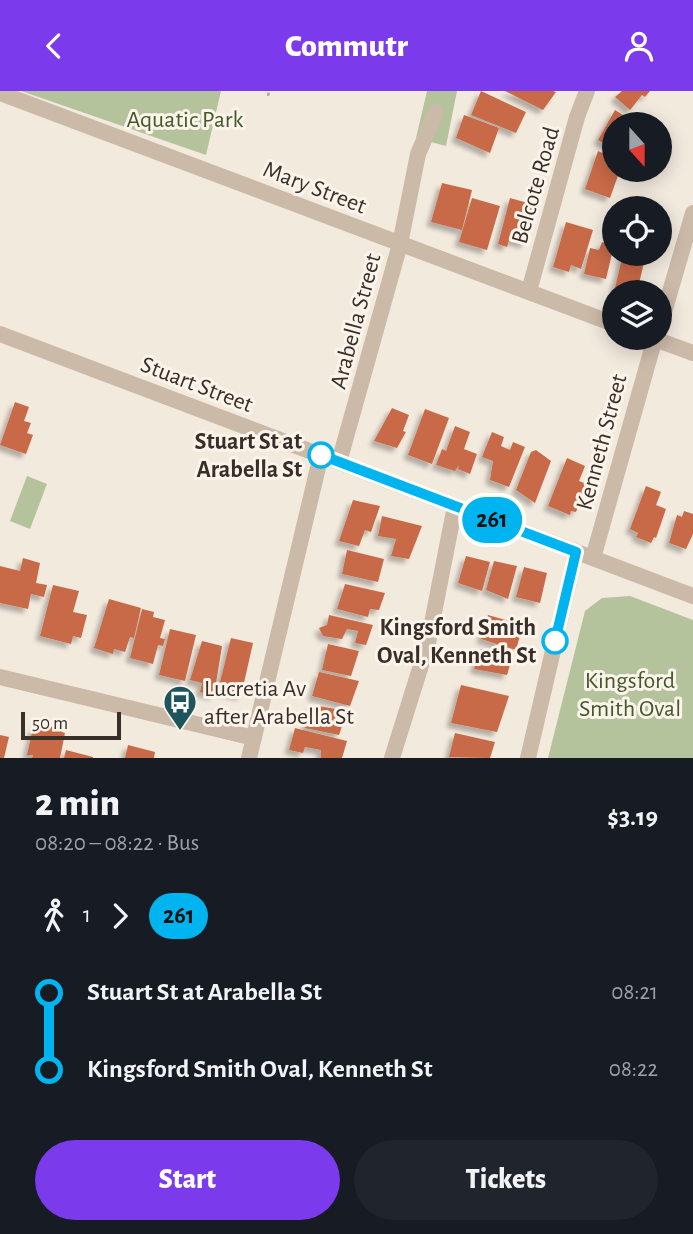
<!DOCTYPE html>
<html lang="en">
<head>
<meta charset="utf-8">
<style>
  body { margin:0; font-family:"Alegreya Sans",sans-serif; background:#20242c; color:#f1f3f6; height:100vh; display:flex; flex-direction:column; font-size:26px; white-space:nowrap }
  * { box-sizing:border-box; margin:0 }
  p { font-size:23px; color:#9ea1a6 }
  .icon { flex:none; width:38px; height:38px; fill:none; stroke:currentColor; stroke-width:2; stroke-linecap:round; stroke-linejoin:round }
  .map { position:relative; height:667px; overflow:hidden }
  .drawer { display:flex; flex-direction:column; background:#171b24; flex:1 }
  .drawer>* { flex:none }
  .badge { padding:0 14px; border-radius:23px; font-size:24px; line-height:46px }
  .needle { width:46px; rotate:159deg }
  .controls { position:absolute; left:602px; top:21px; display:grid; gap:14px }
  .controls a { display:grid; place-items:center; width:70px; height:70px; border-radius:50%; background:#171b24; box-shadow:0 4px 18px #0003; font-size:35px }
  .scale { position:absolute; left:21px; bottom:18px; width:100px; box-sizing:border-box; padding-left:7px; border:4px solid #392f29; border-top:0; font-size:19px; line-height:24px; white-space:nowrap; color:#392f29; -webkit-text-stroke:5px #faf4eb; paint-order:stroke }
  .map>.badge { position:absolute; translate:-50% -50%; box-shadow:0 0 0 4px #fff }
  .legs { display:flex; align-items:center; gap:10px; height:77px; padding:0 35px; font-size:23px }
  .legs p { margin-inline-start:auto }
  .summary { display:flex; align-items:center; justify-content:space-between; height:119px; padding:0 35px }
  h1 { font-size:38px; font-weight:800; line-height:52px }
  .button { display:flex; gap:14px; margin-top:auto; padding:14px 35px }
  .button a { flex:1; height:80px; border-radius:42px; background:#7c3aed; color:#fff; font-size:28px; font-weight:800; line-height:80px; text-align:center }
  .button a+a { background:#20242c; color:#f1f3f6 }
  ul { padding:0 35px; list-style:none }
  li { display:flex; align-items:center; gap:24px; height:77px; font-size:26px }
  li i { display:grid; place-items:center; width:10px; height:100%; margin:0 9px; background:currentColor }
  li i::after { content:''; width:18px; height:18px; margin:-9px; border:5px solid; border-radius:50%; background:#171b24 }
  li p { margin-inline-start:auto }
  li:first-child i { background:linear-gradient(#0000 50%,currentColor 0) }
  li:last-child i { background:linear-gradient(currentColor 50%,#0000 0) }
  header { display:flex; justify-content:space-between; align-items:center; height:91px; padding:0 35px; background:#7c3aed; color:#fff; font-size:32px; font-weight:800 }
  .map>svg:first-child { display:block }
  .green { fill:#b5c39d }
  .building { fill:#c86b47; filter:url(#shadow) }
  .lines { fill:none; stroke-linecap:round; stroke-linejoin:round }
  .path { stroke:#b8a493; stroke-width:2.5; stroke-dasharray:3.5 3.5; stroke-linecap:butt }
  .street { stroke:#ccbaa9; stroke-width:16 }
  .line-1-casing { stroke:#fff; stroke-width:16 }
  .line-1 { stroke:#00b5ef; stroke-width:10 }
  .stop-1-dot { fill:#fff; stroke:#00b5ef; stroke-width:3.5 }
  .labels { text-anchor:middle; stroke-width:6; stroke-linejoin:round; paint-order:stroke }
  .park-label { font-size:24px; fill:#46582c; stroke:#faf4eb }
  .street-label { font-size:24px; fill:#392f29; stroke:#faf4eb }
  .stop-label { font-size:24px; font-weight:bold; fill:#392f29; stroke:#faf4eb; text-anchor:end }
  .poi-label { font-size:24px; fill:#392f29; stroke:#faf4eb; text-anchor:start }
</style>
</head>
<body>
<header><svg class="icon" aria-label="back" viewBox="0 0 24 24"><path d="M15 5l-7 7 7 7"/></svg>Commutr<svg class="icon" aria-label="person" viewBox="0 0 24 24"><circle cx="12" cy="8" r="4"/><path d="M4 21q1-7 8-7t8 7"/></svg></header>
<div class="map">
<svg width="693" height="667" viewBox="0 0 693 667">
  <defs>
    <filter id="shadow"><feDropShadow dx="-4.5" dy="4.5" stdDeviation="2" flood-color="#0004"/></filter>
  </defs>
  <rect width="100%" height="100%" fill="#f3eade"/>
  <path class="green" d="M21,0H221L206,64Z
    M427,0H457L446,55L416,47Z
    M27,385L47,393L30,438L10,430Z
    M630,505L693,529V667H548L585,520L602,507Z"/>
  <path class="building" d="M481,0L526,21L516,42L471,24Z
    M505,0H553L556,1L543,19Z
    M622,0H650L645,6L642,4L630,19L615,6Z
    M615,19L638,33H614V59L598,49Z
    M464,24L499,37L490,62L456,47Z
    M598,60L614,67V79H620L610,107L585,98Z
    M442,92L472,99L462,139L431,131Z
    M472,107L500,115L487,159L459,151Z
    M510,107L535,114L525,153L509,149L507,156L498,153Z
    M566,131L593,139L581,178L571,174L569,181L553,176Z
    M602,151L614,154L606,188L584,183L590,157L599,159Z
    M623,163H646L637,201H614Z
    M15,311L29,316L24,330L31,332L27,342L33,344L26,363L0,354Z
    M392,317L409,324L403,340L406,341L397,357L374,350Z
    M425,318L449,327L432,373L408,364Z
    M455,335L470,341L464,358L477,363L470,383L458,378L459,374L455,380L436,374L442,358L446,360Z
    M492,341L504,346L501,355L510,359L513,351L525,356L509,396L490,389L493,370L482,366Z
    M536,359L551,370L535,412L516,399L531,361Z
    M567,367L585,375L579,390L587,393L576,421L571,420L570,424L548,415Z
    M646,395L661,401L656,414L666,418L656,447L654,446L651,452L636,446L638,442L630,438Z
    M353,409L380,415L371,441L365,439L359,455L339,450Z
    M684,420L693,423V443L686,458L669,452L677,424L682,426Z
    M382,425L422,435L409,468L391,465L396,448L378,445Z
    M347,459L384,468L378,491L342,483Z
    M466,465L490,471L482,500L458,492Z
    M23,467L40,472L36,492L47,494L44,506L31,503L28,518L0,512V475L20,480Z
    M494,470L517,475L508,508L486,499Z
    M524,476L547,482L540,512L516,506Z
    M345,493L385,502L379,519L370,518L368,526L337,518Z
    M53,494L79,500L73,521L87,524L81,547L73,545L71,553L40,545Z
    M109,508L141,517L134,547L130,546L125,561L114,558L113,563L94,557Z
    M142,518L154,521L153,526L165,529L160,547L165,548L163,555L158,554L153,573L130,567Z
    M329,524L373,534L366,554L355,552L358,540L347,538L342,548L323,545L319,537L327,534Z
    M488,524L523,534L516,559L481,548Z
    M170,538L196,544L185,590L159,584Z
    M231,547L253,552L241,605L218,599Z
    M202,550L222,555L214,605L200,601L202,592L190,589Z
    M328,553L359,560L351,585L322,579Z
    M481,558L513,564L507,584L474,578Z
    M319,581L359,590L350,615L312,605Z
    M461,594L509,605L497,641L451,632Z
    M313,614L347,620L339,644L305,637Z
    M38,633L63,638L62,641L65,642L60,667H32L33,664H27L33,637L36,638Z
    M295,637L347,650L342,667H321V659L305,656L303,662L289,659Z
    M455,642L495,651L490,667L449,666Z
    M0,644L9,646L4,667H0Z
    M128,654L155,661L154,667H125Z
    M66,659L93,666V667H64Z"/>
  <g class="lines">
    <path class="path" d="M268,5L269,0"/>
    <path class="street" d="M0,2L614,233
      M529,200L577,26L587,0
      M660,235L693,122
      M0,243L693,505
      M652,247L693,262
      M339,371L400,153L418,63L436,21
      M593,467L655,247
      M0,586L254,647
      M249,667L321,364
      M392,667L428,552L455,415
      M528,667L576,461"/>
  </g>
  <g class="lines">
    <defs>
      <path id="line-1" d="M321,364L576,461L555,550"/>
    </defs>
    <use href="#line-1" class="line-1-casing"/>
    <use href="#line-1" class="line-1"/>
  </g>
  <defs>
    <symbol id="bus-pin" viewBox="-11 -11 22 30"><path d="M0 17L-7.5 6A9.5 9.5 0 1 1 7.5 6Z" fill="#1e555c" stroke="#faf4eb"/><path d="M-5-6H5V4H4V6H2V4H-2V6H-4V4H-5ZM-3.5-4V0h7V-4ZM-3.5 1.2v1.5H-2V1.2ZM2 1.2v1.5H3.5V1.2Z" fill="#fff"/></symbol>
  </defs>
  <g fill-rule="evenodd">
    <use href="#bus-pin" x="161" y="592" width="38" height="52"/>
  </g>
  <g class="stop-1-dot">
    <circle cx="321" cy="364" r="12"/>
    <circle cx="555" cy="550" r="12"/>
  </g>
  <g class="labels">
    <g class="park-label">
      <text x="185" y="36">Aquatic Park</text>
      <text x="630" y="597">Kingsford<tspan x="630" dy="28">Smith Oval</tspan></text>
    </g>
    <g class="street-label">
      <text transform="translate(535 94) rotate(-74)" y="8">Belcote Road</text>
      <text transform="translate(315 96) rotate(21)" y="8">Mary Street</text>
      <text transform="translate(355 230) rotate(-75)" y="8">Arabella Street</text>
      <text transform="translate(197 293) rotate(21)" y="8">Stuart Street</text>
      <text transform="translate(601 351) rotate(-75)" y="8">Kenneth Street</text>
    </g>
    <g class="stop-label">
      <text x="302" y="358">Stuart St at<tspan x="302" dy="28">Arabella St</tspan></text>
      <text x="536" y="544">Kingsford Smith<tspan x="536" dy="28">Oval, Kenneth St</tspan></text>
    </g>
    <g class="poi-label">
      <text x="204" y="605">Lucretia Av<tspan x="204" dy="28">after Arabella St</tspan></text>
    </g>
  </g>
</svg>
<div class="controls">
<a><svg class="needle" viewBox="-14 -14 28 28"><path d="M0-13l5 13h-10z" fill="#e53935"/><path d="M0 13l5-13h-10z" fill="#9ea1a6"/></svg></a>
<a><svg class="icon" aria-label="locate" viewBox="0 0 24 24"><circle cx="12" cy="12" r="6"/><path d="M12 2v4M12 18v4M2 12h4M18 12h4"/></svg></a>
<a><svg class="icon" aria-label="layers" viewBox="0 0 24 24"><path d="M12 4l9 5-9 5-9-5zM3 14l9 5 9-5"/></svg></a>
</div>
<div class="scale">50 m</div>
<b class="badge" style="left:492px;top:429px;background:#00b5ef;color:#111">261</b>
</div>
<section class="drawer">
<div class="summary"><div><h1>2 min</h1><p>08:20 – 08:22 · Bus</p></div><b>$3.19</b></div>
<div class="legs"><svg class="icon" aria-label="walk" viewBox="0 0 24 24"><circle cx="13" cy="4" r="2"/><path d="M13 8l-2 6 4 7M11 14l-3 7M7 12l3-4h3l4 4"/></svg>1<svg class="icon" aria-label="forward" viewBox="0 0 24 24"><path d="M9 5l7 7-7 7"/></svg><b class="badge" style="background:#00b5ef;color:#111">261</b></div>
<ul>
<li><i style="color:#00b5ef"></i><b>Stuart St at Arabella St</b><p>08:21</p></li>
<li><i style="color:#00b5ef"></i><b>Kingsford Smith Oval, Kenneth St</b><p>08:22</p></li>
</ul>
<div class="button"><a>Start</a><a>Tickets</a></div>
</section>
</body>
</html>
